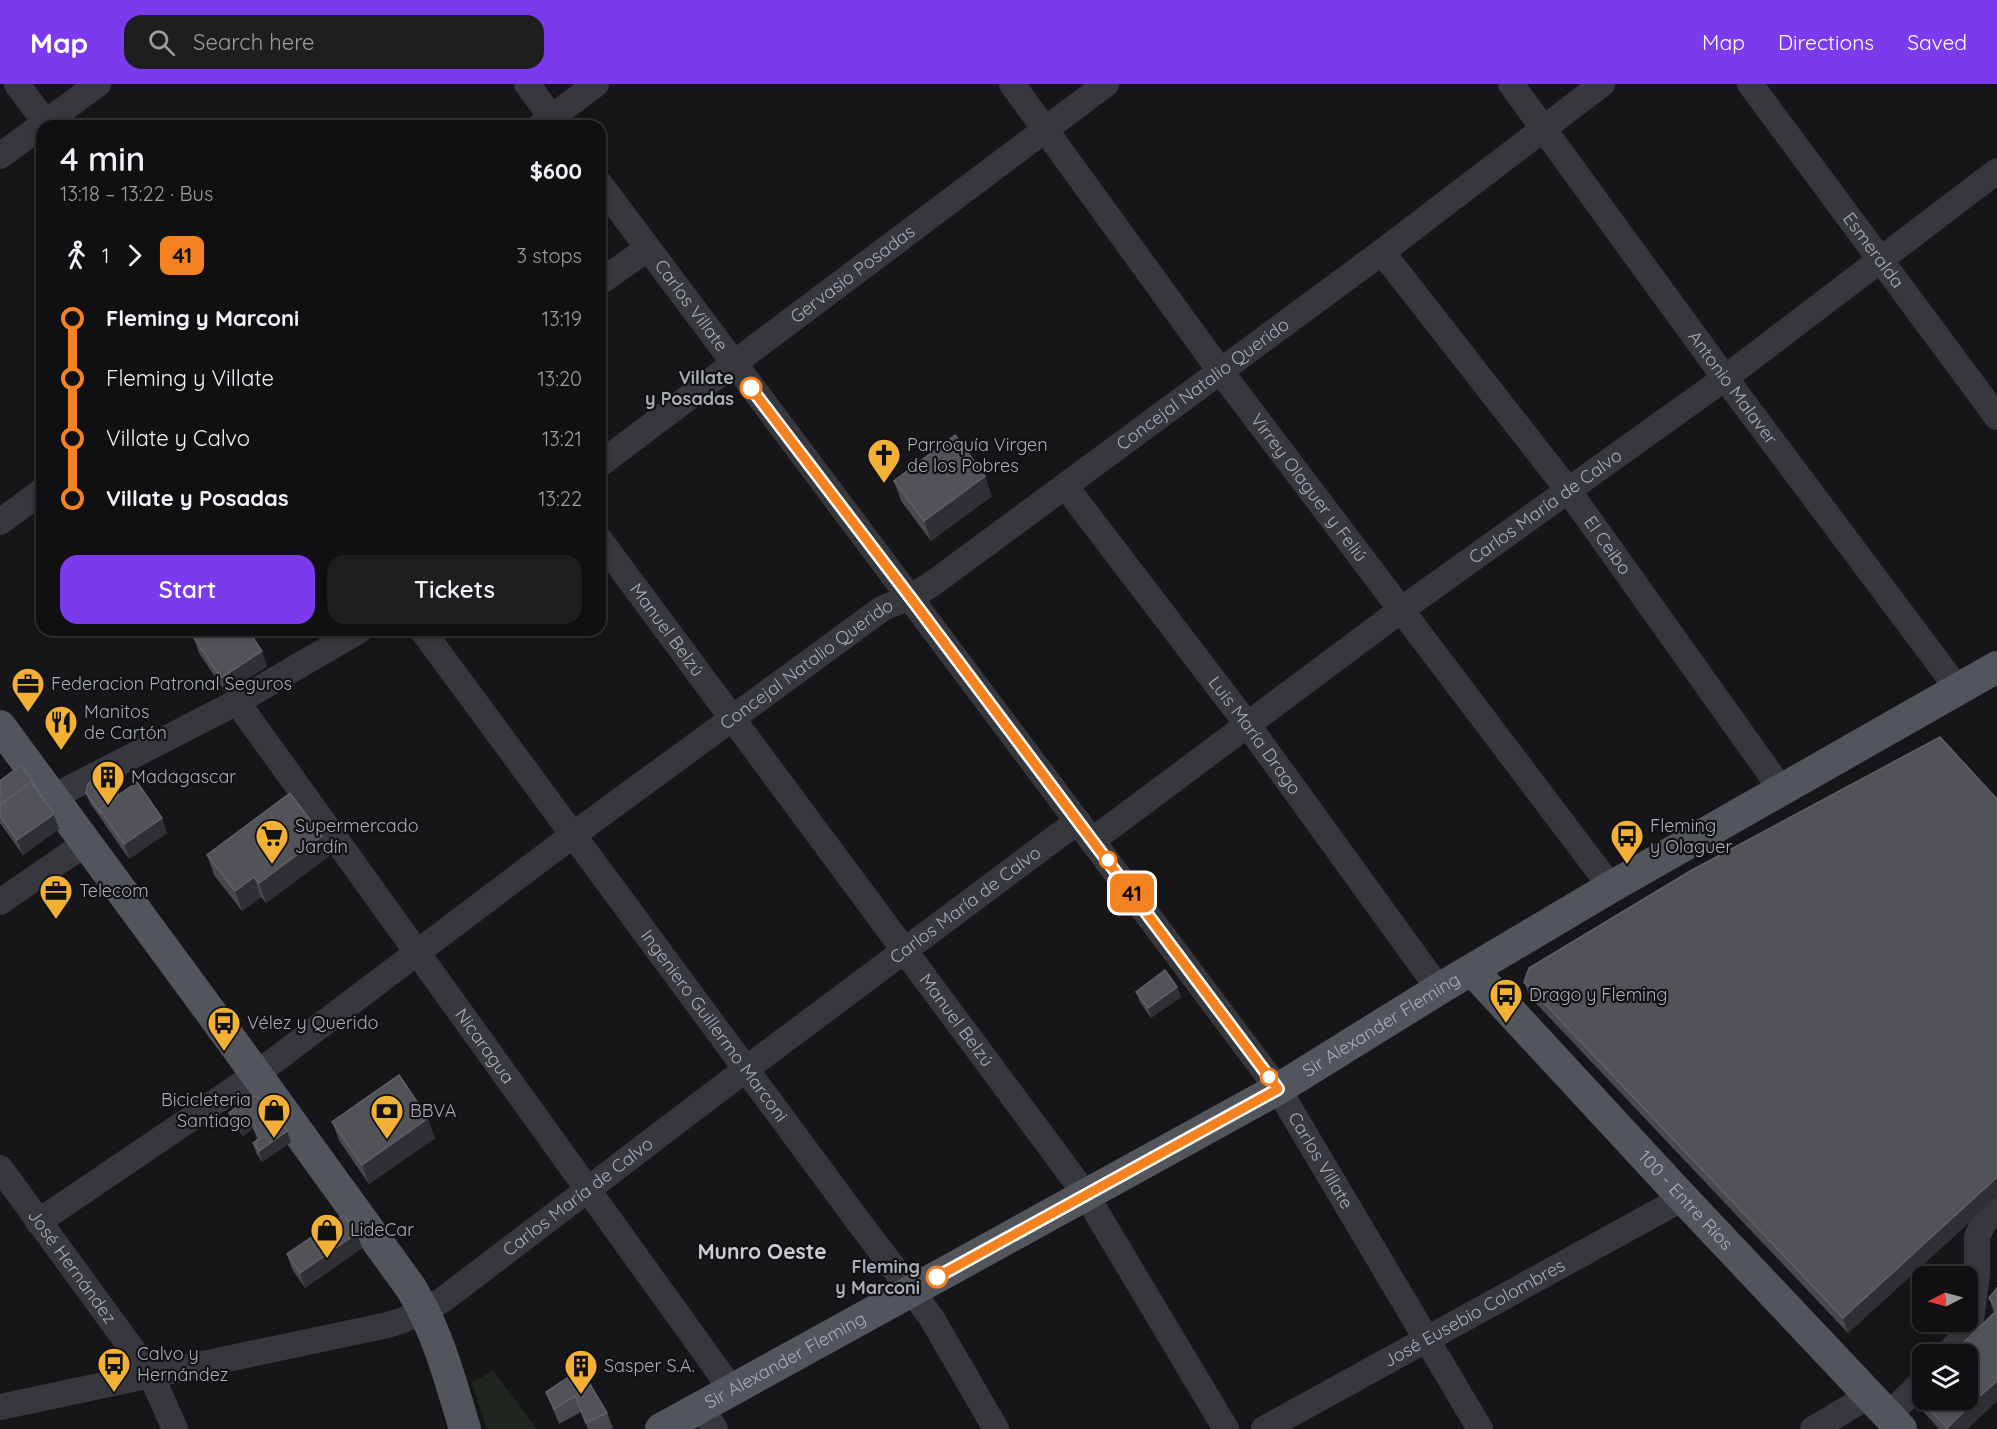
<!DOCTYPE html>
<html lang="en">
<head>
<meta charset="utf-8">
<style>
  body { margin:0; font-family:Quicksand,sans-serif; background:#1e1e20; color:#f1f3f6; height:100vh; display:flex; flex-direction:column; font-size:22px; white-space:nowrap }
  * { box-sizing:border-box; margin:0 }
  p { font-size:20px; color:#9c9d9f }
  .icon { flex:none; width:33px; height:33px; fill:none; stroke:currentColor; stroke-width:2; stroke-linecap:round; stroke-linejoin:round }
  .map { position:relative; flex:1; overflow:hidden }
  .sheet { position:absolute; left:36px; top:36px; width:570px; height:516px; display:flex; flex-direction:column; background:#101012; border-radius:18px; box-shadow:0 3px 9px #0003,0 0 0 2px #303032 }
  .sheet>* { flex:none }
  .badge { padding:0 12px; border-radius:9px; font-size:21px; line-height:39px }
  .needle { width:39px; rotate:264deg }
  .controls { position:absolute; left:1912px; top:1182px; display:grid; gap:12px }
  .controls a { display:grid; place-items:center; width:66px; height:66px; border-radius:12px; background:#101012; box-shadow:0 3px 9px #0003,0 0 0 2px #303032; font-size:30px }
  .map>.badge { position:absolute; translate:-50% -50%; box-shadow:0 0 0 3px #fff }
  .legs { display:flex; align-items:center; gap:9px; height:66px; padding:0 24px; font-size:20px }
  .legs p { margin-inline-start:auto }
  .summary { display:flex; align-items:center; justify-content:space-between; height:102px; padding:0 24px }
  h1 { font-size:33px; font-weight:600; line-height:45px }
  .cta { display:flex; gap:12px; margin-top:auto; padding:12px 24px }
  .cta a { flex:1; height:69px; border-radius:18px; background:#7c3aed; color:#fff; font-size:24px; font-weight:600; line-height:69px; text-align:center }
  .cta a+a { background:#1e1e20; color:#f1f3f6 }
  ul { padding:0 24px; list-style:none }
  li { display:flex; align-items:center; gap:21px; height:60px; font-size:22px }
  li i { display:grid; place-items:center; width:9px; height:100%; margin:0 8px; background:currentColor }
  li i::after { content:''; width:15px; height:15px; margin:-8px; border:4px solid; border-radius:50%; background:#101012 }
  li p { margin-inline-start:auto }
  li:first-child i { background:linear-gradient(#0000 50%,currentColor 0) }
  li:last-child i { background:linear-gradient(currentColor 50%,#0000 0) }
  header { display:flex; align-items:center; gap:36px; box-sizing:border-box; height:84px; padding:0 30px; background:#7c3aed; color:#fff }
  header strong { font-size:28px }
  nav { display:flex; gap:33px; margin-inline-start:auto; font-size:21px }
  .search { width:420px; height:54px; background:#1e1e20; display:flex; align-items:center; gap:15px; box-sizing:border-box; padding:0 21px; border-radius:18px; color:#9c9d9f; font-size:22px }
  .map>svg:first-child { display:block }
  .green { fill:#1e261f }
  .lines { fill:none; stroke-linecap:round; stroke-linejoin:round }
  .minor { stroke:#37383d; stroke-width:26 }
  .major { stroke:#53555c; stroke-width:32 }
  .wall { fill:#47494d }
  .shaded-wall { fill:#2f3033 }
  .building { fill:#525359; stroke:#5f6168; stroke-width:1.5 }
  .line-1-casing { stroke:#fff; stroke-width:14 }
  .line-1 { stroke:#f58220; stroke-width:9 }
  .stop-1-dot { fill:#fff; stroke:#f58220; stroke-width:3 }
  .labels { text-anchor:middle; stroke-width:4.5; stroke-linejoin:round; paint-order:stroke }
  .street-label { font-size:18px; fill:#a8adb8; stroke:#111113 }
  .stop-label { font-size:18px; font-weight:bold; fill:#a8adb8; stroke:#111113; text-anchor:end }
  .poi-label { font-size:18px; fill:#a8adb8; stroke:#111113; text-anchor:start }
  .quarter-label { font-size:21px; font-weight:bold; fill:#c9ccd4; stroke:#111113 }
</style>
</head>
<body>
<header>
<strong>Map</strong>
<div class="search"><svg class="icon" aria-label="search" viewBox="0 0 24 24"><circle cx="10" cy="10" r="6"/><path d="M15 15l6 6"/></svg>Search here</div>
<nav><a>Map</a><a>Directions</a><a>Saved</a></nav>
</header>
<div class="map">
<svg width="1997" height="1345" viewBox="0 0 1997 1345">
  <rect width="100%" height="100%" fill="#161618"/>
  <path class="green" d="M493,1286L537,1345H487L472,1299Z"/>
  <g class="lines">
    <g class="minor">
      <path d="M17,0L48,42"/>
      <path d="M527,0L558,42"/>
      <path id="s1" d="M1012,0L1221,288L1611,803"/>
      <path id="s2" d="M1511,0L1725,294L1958,605"/>
      <path id="s3" d="M1750,0L1997,333"/>
      <path d="M540,42L596,0"/>
      <path d="M0,72L98,0"/>
      <path id="s4" d="M600,100L1278,1005L1480,1345"/>
      <path id="s5" d="M1382,168L1568,406L1781,705"/>
      <path d="M600,198L647,165"/>
      <path id="s6" d="M600,380L1106,0"/>
      <path id="s7" d="M1066,403L1247,640L1439,905"/>
      <path d="M0,438L42,407"/>
      <path id="s8" d="M600,456L1086,1111L1226,1345"/>
      <path id="s9" d="M422,546L858,1137L931,1233L996,1345"/>
      <path id="s10" d="M237,618L732,1306"/>
      <path d="M53,713L237,618L360,546"/>
      <path id="s11" d="M1093,756L1401,526L1725,294L1997,87"/>
      <path d="M0,818L86,759"/>
      <path id="s12" d="M0,1084L151,1291L175,1345"/>
      <path id="s13" d="M38,1138L255,991L573,751L883,524L911,513L932,500L1382,168L1602,0"/>
      <path d="M1948,1270L1961,1255L1971,1236L1977,1190V1153L1984,1138L1997,1125"/>
      <path id="s14" d="M0,1323L388,1241C409,1235 426,1227 444,1215L746,985L1078,737"/>
      <path d="M702,1323L715,1345"/>
      <path d="M1888,1332L1923,1297"/>
      <path id="s15" d="M1264,1345L1683,1114"/>
      <path d="M1813,1345L1869,1312"/>
    </g>
    <g class="major">
      <path d="M0,642L232,957L411,1204C438,1248 450,1296 465,1345"/>
      <path id="s16" d="M1472,886L1683,1114L1901,1345"/>
      <path id="s17" d="M661,1345L1278,1005L1439,905L1611,803L1997,583"/>
    </g>
  </g>
  <path class="wall" d="M894,397L992,412L931,457L901,417Z
    M194,554L267,582L226,609L199,569Z
    M0,697L38,707L59,745L23,771L0,739Z
    M86,709L119,711L167,749L129,775L90,719Z
    M1997,715V1113L1848,1249L1530,913L1524,898Z
    M207,771L329,772L266,819L261,813L242,827L214,791Z
    M1177,903L1181,913L1151,934L1140,918L1136,908Z
    M229,1029L287,1047L291,1058L262,1078L256,1069L253,1059L257,1055L254,1046L253,1044L243,1052L233,1039Z
    M332,1038L435,1054L369,1100L340,1058Z
    M357,1149L362,1164L305,1204L292,1185L287,1170Z
    M1997,1204V1317L1967,1345H1939L1919,1323L1913,1308L1994,1229L1989,1214Z
    M581,1285L607,1329L613,1344L610,1345H588L581,1328L559,1340L546,1308Z"/>
  <path class="shaded-wall" d="M985,392L992,412L931,457L924,437Z
    M262,567L267,582L226,609L221,594Z
    M54,730L59,745L23,771L17,756Z
    M162,734L167,749L129,775L124,760Z
    M322,752L329,772L266,819L259,799Z
    M254,793L261,813L242,827L235,807Z
    M1177,903L1181,913L1151,934L1148,924Z
    M249,1034L253,1044L243,1052L239,1042Z
    M428,1034L435,1054L369,1100L362,1081Z
    M287,1047L291,1058L262,1078L259,1067Z
    M1997,1093V1113L1848,1249L1843,1234Z
    M357,1149L362,1164L305,1204L300,1189Z
    M1997,1297V1317L1967,1345H1948L1947,1344L1980,1312Z"/>
  <path class="building" d="M955,351L985,392L924,437L894,397Z
    M206,546H248L262,567L221,594L194,554Z
    M1940,653L1997,715V1093L1843,1234L1524,898L1529,884L1692,786Z
    M21,681L35,701L34,702L31,698L0,721V697Z
    M103,689L119,711L99,725L101,730L86,709L88,700Z
    M31,698L54,730L17,756L0,732V721Z
    M137,698L162,734L124,760L99,725Z
    M290,709L322,752L259,799L254,793L235,807L207,771Z
    M1165,886L1177,903L1148,924L1136,908Z
    M399,991L428,1034L362,1081L332,1038Z
    M254,1012L264,1016L287,1047L259,1067L253,1059L260,1054L254,1045L256,1044L249,1034L239,1042L229,1029L249,1013Z
    M344,1131L357,1149L300,1189L287,1170Z
    M1997,1204V1297L1980,1312L1947,1344L1913,1308L1923,1299V1316H1968V1270H1952L1997,1226L1989,1214Z
    M581,1285L607,1329L586,1339L575,1312L554,1325L546,1308Z"/>
  <g class="lines">
    <defs>
      <path id="line-1" d="M751,304L910,513L1278,1005L937,1193"/>
    </defs>
    <use href="#line-1" class="line-1-casing"/>
    <use href="#line-1" class="line-1"/>
  </g>
  <defs>
    <symbol id="church-pin" viewBox="-11 -11 22 30"><path d="M0 17L-7.5 6A9.5 9.5 0 1 1 7.5 6Z" fill="#f2b134" stroke="#111113"/><path d="M-1.2-6h2.4v3.5h3.3v2.4h-3.3V6h-2.4V-.1h-3.3v-2.4h3.3Z" fill="#111"/></symbol>
    <symbol id="office-pin" viewBox="-11 -11 22 30"><path d="M0 17L-7.5 6A9.5 9.5 0 1 1 7.5 6Z" fill="#f2b134" stroke="#111113"/><path d="M-6-3h4V-5.5h4V-3h4V5H-6ZM-1-4.5V-3h2v-1.5ZM-6 0V1H6V0Z" fill="#111"/></symbol>
    <symbol id="restaurant-pin" viewBox="-11 -11 22 30"><path d="M0 17L-7.5 6A9.5 9.5 0 1 1 7.5 6Z" fill="#f2b134" stroke="#111113"/><path d="M-5-6h1v4h1v-4h1v4h1v-4h1v5L-1.5 .5V6h-2V.5L-5-1ZM5-6V6H3V1.5H1.5Q1.5-4 5-6Z" fill="#111"/></symbol>
    <symbol id="building-pin" viewBox="-11 -11 22 30"><path d="M0 17L-7.5 6A9.5 9.5 0 1 1 7.5 6Z" fill="#f2b134" stroke="#111113"/><path d="M-4-6H4V6H1V3H-1V6H-4ZM-2.5-4.3h1.7v1.8h-1.7ZM.8-4.3h1.7v1.8H.8ZM-2.5-1h1.7V.8h-1.7ZM.8-1h1.7V.8H.8Z" fill="#111"/></symbol>
    <symbol id="supermarket-pin" viewBox="-11 -11 22 30"><path d="M0 17L-7.5 6A9.5 9.5 0 1 1 7.5 6Z" fill="#f2b134" stroke="#111113"/><path d="M-6-5.5h2.5l.6 2H6L4.5 2H-2.5L-4.4-4H-6ZM-1.5 3.2a1.3 1.3 0 1 0 .1 0ZM3 3.2a1.3 1.3 0 1 0 .1 0Z" fill="#111"/></symbol>
    <symbol id="bus-pin" viewBox="-11 -11 22 30"><path d="M0 17L-7.5 6A9.5 9.5 0 1 1 7.5 6Z" fill="#f2b134" stroke="#111113"/><path d="M-5-6H5V4H4V6H2V4H-2V6H-4V4H-5ZM-3.5-4V0h7V-4ZM-3.5 1.2v1.5H-2V1.2ZM2 1.2v1.5H3.5V1.2Z" fill="#111"/></symbol>
    <symbol id="shop-pin" viewBox="-11 -11 22 30"><path d="M0 17L-7.5 6A9.5 9.5 0 1 1 7.5 6Z" fill="#f2b134" stroke="#111113"/><path d="M-5-2.5h2.3a2.7 3.5 0 0 1 5.4 0H5L5.5 6h-11ZM-1.5-2.5h3a1.5 2.3 0 0 0-3 0Z" fill="#111"/></symbol>
    <symbol id="bank-pin" viewBox="-11 -11 22 30"><path d="M0 17L-7.5 6A9.5 9.5 0 1 1 7.5 6Z" fill="#f2b134" stroke="#111113"/><path d="M-6-4H6V4H-6ZM0-2.3a2.3 2.3 0 1 0 0 4.6a2.3 2.3 0 1 0 0-4.6Z" fill="#111"/></symbol>
  </defs>
  <g fill-rule="evenodd">
    <use href="#church-pin" x="865" y="352" width="38" height="52"/>
    <use href="#office-pin" x="9" y="581" width="38" height="52"/>
    <use href="#restaurant-pin" x="42" y="619" width="38" height="52"/>
    <use href="#building-pin" x="89" y="674" width="38" height="52"/>
    <use href="#supermarket-pin" x="253" y="733" width="38" height="52"/>
    <use href="#bus-pin" x="1608" y="733" width="38" height="52"/>
    <use href="#office-pin" x="37" y="788" width="38" height="52"/>
    <use href="#bus-pin" x="1487" y="892" width="38" height="52"/>
    <use href="#bus-pin" x="205" y="920" width="38" height="52"/>
    <use href="#shop-pin" x="255" y="1007" width="38" height="52"/>
    <use href="#bank-pin" x="368" y="1008" width="38" height="52"/>
    <use href="#shop-pin" x="308" y="1127" width="38" height="52"/>
    <use href="#bus-pin" x="95" y="1261" width="38" height="52"/>
    <use href="#building-pin" x="562" y="1263" width="38" height="52"/>
  </g>
  <g class="stop-1-dot">
    <circle cx="751" cy="304" r="10"/>
    <circle cx="1108" cy="776" r="8"/>
    <circle cx="1269" cy="993" r="8"/>
    <circle cx="937" cy="1193" r="10"/>
  </g>
  <g class="labels">
    <g class="street-label">
      <text dy="6" stroke="none"><textPath href="#s3" startOffset="207">Esmeralda</textPath></text>
      <text dy="6" stroke="none"><textPath href="#s6" startOffset="316">Gervasio Posadas</textPath></text>
      <text dy="6" stroke="none"><textPath href="#s4" startOffset="152">Carlos Villate</textPath></text>
      <text dy="6" stroke="none"><textPath href="#s13" startOffset="1436">Concejal Natalio Querido</textPath></text>
      <text dy="6" stroke="none"><textPath href="#s2" startOffset="376">Antonio Malaver</textPath></text>
      <text dy="6" stroke="none"><textPath href="#s1" startOffset="501">Virrey Olaguer y Feliú</textPath></text>
      <text dy="6" stroke="none"><textPath href="#s11" startOffset="562">Carlos María de Calvo</textPath></text>
      <text dy="6" stroke="none"><textPath href="#s5" startOffset="370">El Ceibo</textPath></text>
      <text dy="6" stroke="none"><textPath href="#s8" startOffset="112">Manuel Belzú</textPath></text>
      <text dy="6" stroke="none"><textPath href="#s13" startOffset="950">Concejal Natalio Querido</textPath></text>
      <text dy="6" stroke="none"><textPath href="#s7" startOffset="312">Luis María Drago</textPath></text>
      <text dy="6" stroke="none"><textPath href="#s14" startOffset="1112">Carlos María de Calvo</textPath></text>
      <text dy="6" stroke="none"><textPath href="#s8" startOffset="598">Manuel Belzú</textPath></text>
      <text dy="6" stroke="none"><textPath href="#s17" startOffset="826">Sir Alexander Fleming</textPath></text>
      <text dy="6" stroke="none"><textPath href="#s9" startOffset="492">Ingeniero Guillermo Marconi</textPath></text>
      <text dy="6" stroke="none"><textPath href="#s10" startOffset="424">Nicaragua</textPath></text>
      <text dy="6" stroke="none"><textPath href="#s4" startOffset="1214">Carlos Villate</textPath></text>
      <text dy="6" stroke="none"><textPath href="#s14" startOffset="627">Carlos María de Calvo</textPath></text>
      <text dy="6" stroke="none"><textPath href="#s16" startOffset="314">100 - Entre Ríos</textPath></text>
      <text dy="6" stroke="none"><textPath href="#s12" startOffset="122">José Hernández</textPath></text>
      <text dy="6" stroke="none"><textPath href="#s15" startOffset="240">José Eusebio Colombres</textPath></text>
      <text dy="6" stroke="none"><textPath href="#s17" startOffset="142">Sir Alexander Fleming</textPath></text>
    </g>
    <g class="stop-label">
      <text x="734" y="300">Villate<tspan x="734" dy="21">y Posadas</tspan></text>
      <text x="920" y="1189">Fleming<tspan x="920" dy="21">y Marconi</tspan></text>
    </g>
    <g class="poi-label">
      <text x="907" y="367">Parroquía Virgen<tspan x="907" dy="21">de los Pobres</tspan></text>
      <text x="51" y="606">Federacion Patronal Seguros</text>
      <text x="84" y="634">Manitos<tspan x="84" dy="21">de Cartón</tspan></text>
      <text x="131" y="699">Madagascar</text>
      <text x="295" y="748">Supermercado<tspan x="295" dy="21">Jardín</tspan></text>
      <text x="1650" y="748">Fleming<tspan x="1650" dy="21">y Olaguer</tspan></text>
      <text x="79" y="813">Telecom</text>
      <text x="1529" y="917">Drago y Fleming</text>
      <text x="247" y="945">Vélez y Querido</text>
      <text x="251" y="1022" text-anchor="end">Bicicleteria<tspan x="251" dy="21">Santiago</tspan></text>
      <text x="410" y="1033">BBVA</text>
      <text x="350" y="1152">LideCar</text>
      <text x="137" y="1276">Calvo y<tspan x="137" dy="21">Hernández</tspan></text>
      <text x="604" y="1288">Sasper S.A.</text>
    </g>
    <g class="quarter-label">
      <text x="762" y="1175">Munro Oeste</text>
    </g>
  </g>
</svg>
<div class="controls">
<a><svg class="needle" viewBox="-14 -14 28 28"><path d="M0-13l5 13h-10z" fill="#e53935"/><path d="M0 13l5-13h-10z" fill="#9c9d9f"/></svg></a>
<a><svg class="icon" aria-label="layers" viewBox="0 0 24 24"><path d="M12 4l9 5-9 5-9-5zM3 14l9 5 9-5"/></svg></a>
</div>
<b class="badge" style="left:1132px;top:809px;background:#f58220;color:#111">41</b>
<section class="sheet">
<div class="summary"><div><h1>4 min</h1><p>13:18 – 13:22 · Bus</p></div><b>$600</b></div>
<div class="legs"><svg class="icon" aria-label="walk" viewBox="0 0 24 24"><circle cx="13" cy="4" r="2"/><path d="M13 8l-2 6 4 7M11 14l-3 7M7 12l3-4h3l4 4"/></svg>1<svg class="icon" aria-label="forward" viewBox="0 0 24 24"><path d="M9 5l7 7-7 7"/></svg><b class="badge" style="background:#f58220;color:#111">41</b><p>3 stops</p></div>
<ul>
<li><i style="color:#f58220"></i><b>Fleming y Marconi</b><p>13:19</p></li>
<li><i style="color:#f58220"></i><span>Fleming y Villate</span><p>13:20</p></li>
<li><i style="color:#f58220"></i><span>Villate y Calvo</span><p>13:21</p></li>
<li><i style="color:#f58220"></i><b>Villate y Posadas</b><p>13:22</p></li>
</ul>
<div class="cta"><a>Start</a><a>Tickets</a></div>
</section>
</div>
</body>
</html>
